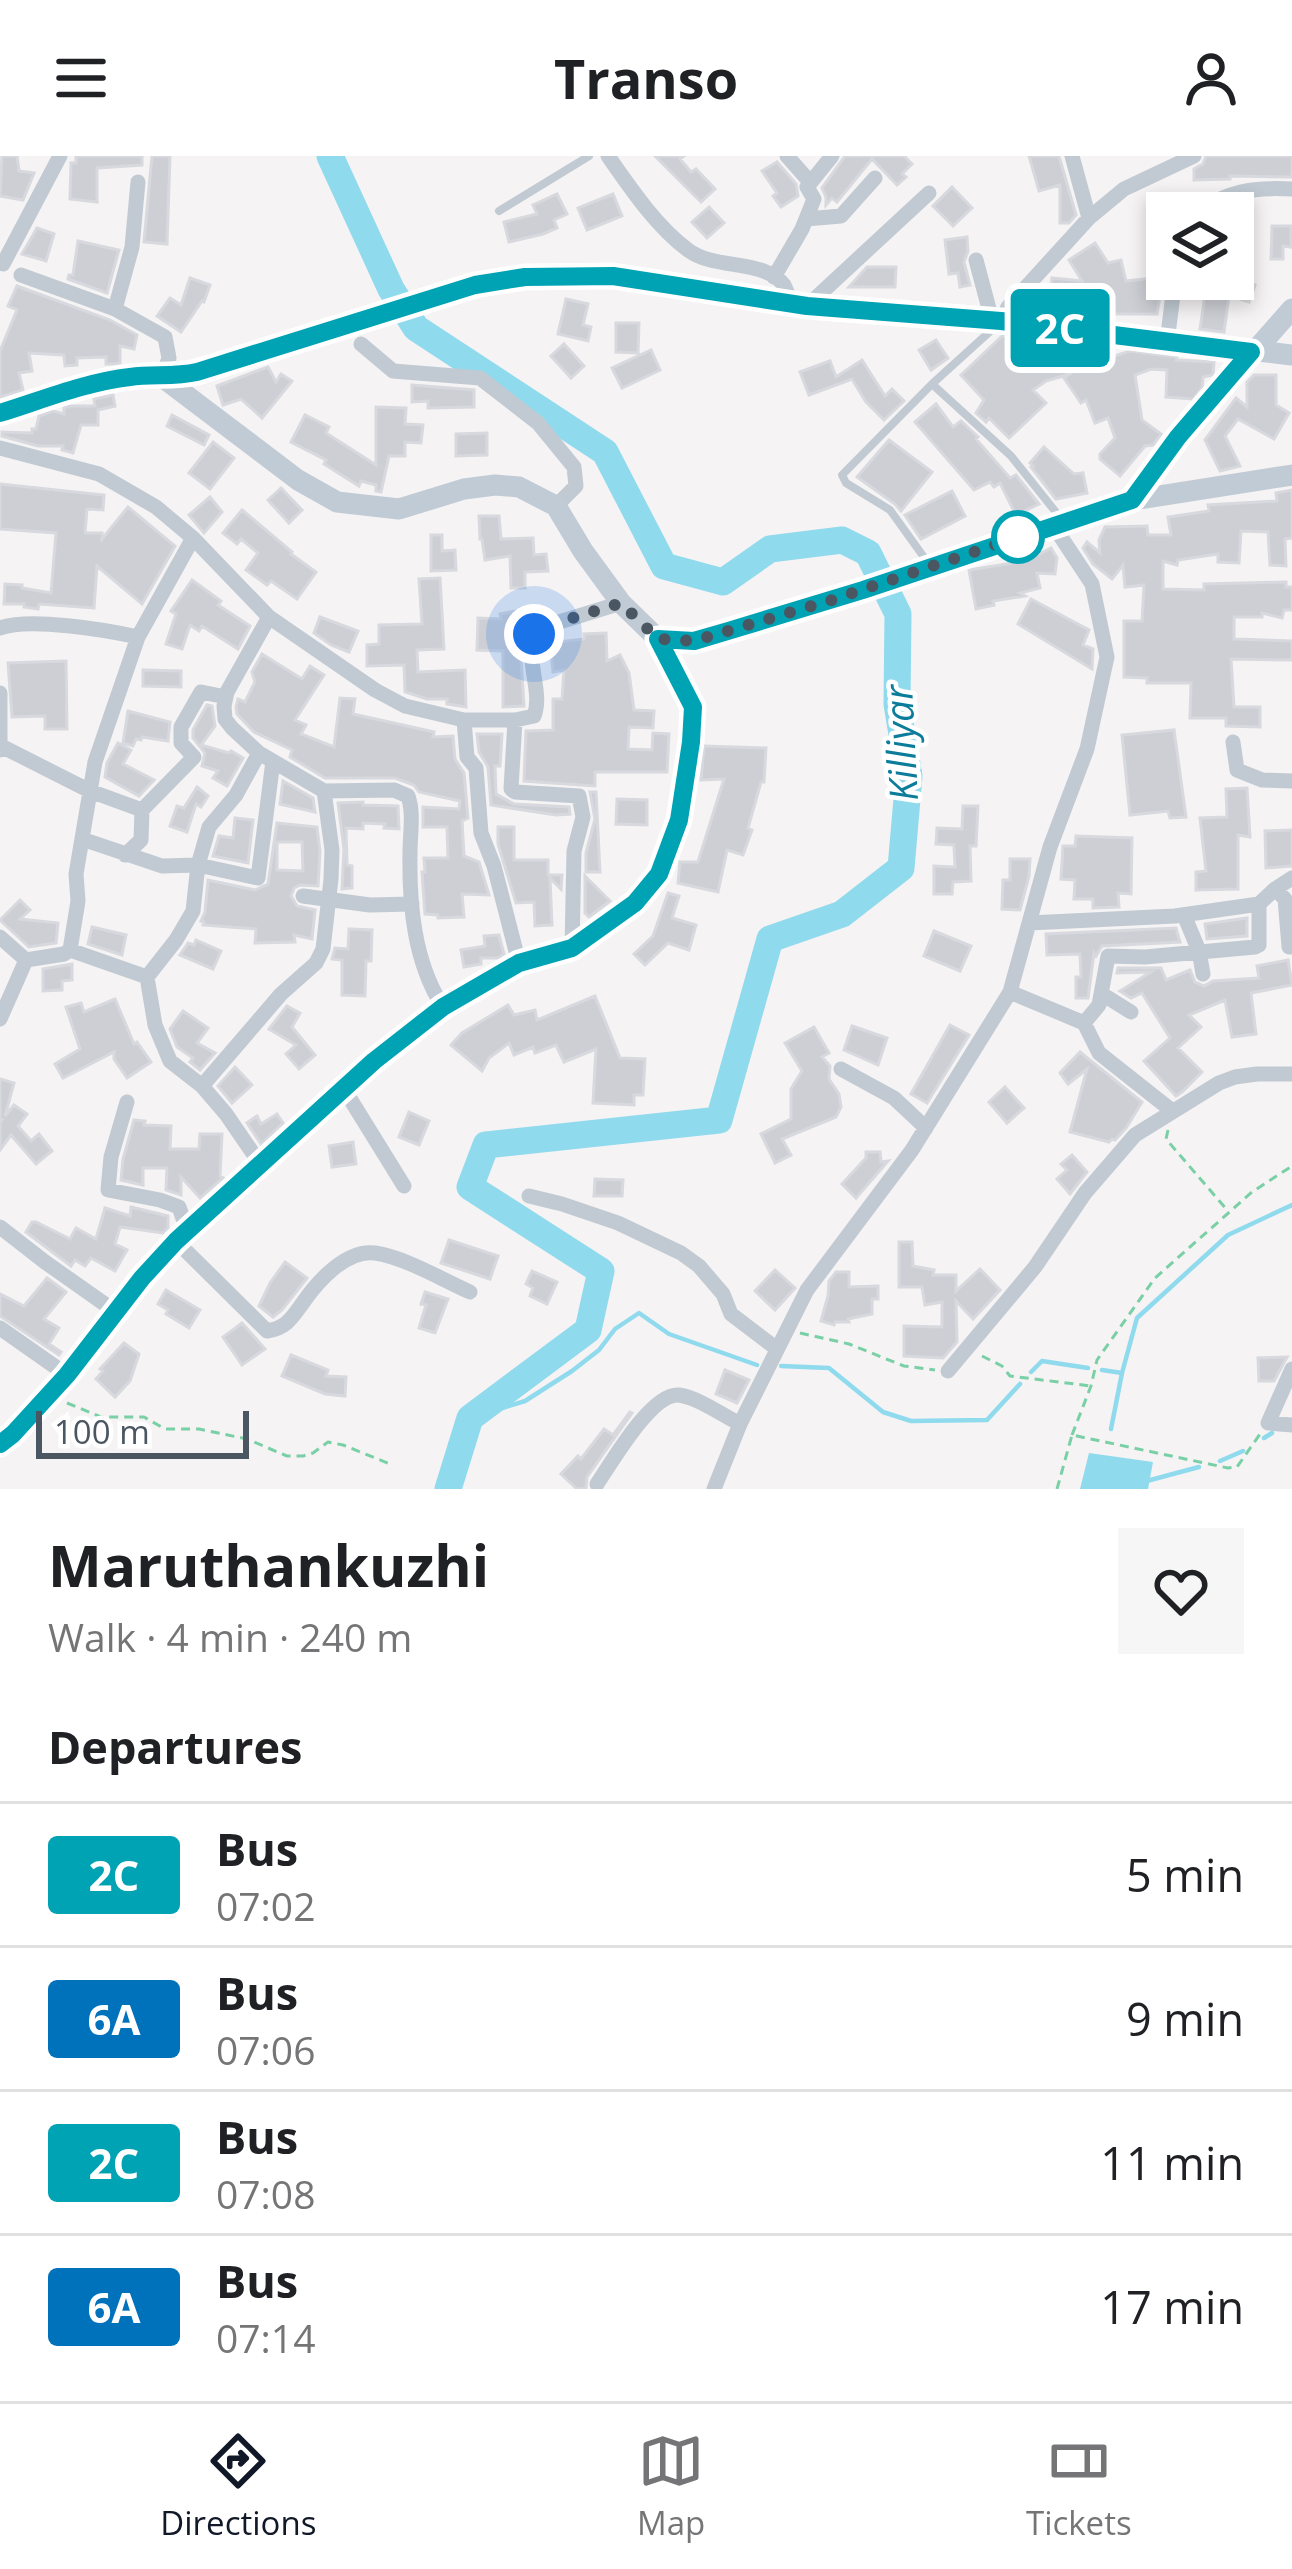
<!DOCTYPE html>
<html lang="en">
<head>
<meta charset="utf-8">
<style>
  body { margin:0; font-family:"Open Sans",sans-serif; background:#f6f6f6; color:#202124; height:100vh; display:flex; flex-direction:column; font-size:45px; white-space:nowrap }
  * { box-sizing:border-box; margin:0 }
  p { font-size:39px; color:#757577 }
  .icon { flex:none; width:66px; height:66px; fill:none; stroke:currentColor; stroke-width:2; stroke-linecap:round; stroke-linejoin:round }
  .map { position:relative; height:1333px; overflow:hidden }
  .panel { display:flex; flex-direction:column; background:#fff; flex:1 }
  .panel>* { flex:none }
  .badge { padding:0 24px; border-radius:9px; font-size:42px; line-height:78px }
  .controls { position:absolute; left:1146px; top:36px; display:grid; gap:24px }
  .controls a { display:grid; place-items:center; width:108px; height:108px; border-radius:0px; background:#fff; box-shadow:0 6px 18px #0003; font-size:60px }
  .scale { position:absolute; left:36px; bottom:30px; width:213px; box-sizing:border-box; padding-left:12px; border:6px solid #4a5661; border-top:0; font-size:33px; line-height:42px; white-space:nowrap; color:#4a5661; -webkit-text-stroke:9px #fff; paint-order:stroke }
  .you { position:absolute; width:60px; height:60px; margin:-30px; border:9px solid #fff; border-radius:50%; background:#1a73e8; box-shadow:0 0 0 18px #1a73e833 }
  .map>.badge { position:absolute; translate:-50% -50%; box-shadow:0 0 0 6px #fff }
  h2 { padding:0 48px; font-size:45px; line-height:108px }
  .round { display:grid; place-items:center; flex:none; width:126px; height:126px; border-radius:0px; background:#f6f6f6 }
  .head { display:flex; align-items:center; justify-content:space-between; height:204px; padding:0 48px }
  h1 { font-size:57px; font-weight:700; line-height:90px }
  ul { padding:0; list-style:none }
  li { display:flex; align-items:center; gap:36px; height:144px; padding:0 48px; border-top:3px solid #e0e0e0 }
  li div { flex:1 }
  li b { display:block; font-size:45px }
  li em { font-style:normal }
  li .badge { min-width:132px; font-weight:700; text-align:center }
  header { display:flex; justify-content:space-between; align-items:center; height:156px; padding:0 48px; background:#fff; font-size:54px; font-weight:700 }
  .tab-bar { display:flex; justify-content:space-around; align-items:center; height:168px; border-top:3px solid #e0e0e0; background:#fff; font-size:33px; color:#757577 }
  .tab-bar a { display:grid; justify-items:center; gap:6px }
  .tab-bar .selected { color:#111827 }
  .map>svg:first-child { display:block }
  .water { fill:#90daee }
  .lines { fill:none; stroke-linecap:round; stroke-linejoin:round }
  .stream { stroke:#90daee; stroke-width:4.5 }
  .river { stroke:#90daee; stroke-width:27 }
  .building { fill:#cdcfd5; stroke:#d7d9de; stroke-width:3; fill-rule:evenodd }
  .path { stroke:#7ad0a6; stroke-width:3; stroke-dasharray:9 6; stroke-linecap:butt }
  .lane { stroke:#c1cad2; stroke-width:8 }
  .street { stroke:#c1cad2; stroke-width:15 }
  .secondary { stroke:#c1cbd6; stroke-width:21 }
  .line-casing { stroke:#fff; stroke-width:27 }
  .line { stroke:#00a3b4; stroke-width:18 }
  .walk { stroke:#4a5661; stroke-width:12; stroke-dasharray:0 21.6 }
  .stop-dot { fill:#fff; stroke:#00a3b4; stroke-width:6 }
  .labels { text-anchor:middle; stroke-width:9; stroke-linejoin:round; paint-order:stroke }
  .water-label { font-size:39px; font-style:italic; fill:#0c7c9b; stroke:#fff }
</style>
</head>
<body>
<header><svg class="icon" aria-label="menu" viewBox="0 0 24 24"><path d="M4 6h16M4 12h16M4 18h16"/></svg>Transo<svg class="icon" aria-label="person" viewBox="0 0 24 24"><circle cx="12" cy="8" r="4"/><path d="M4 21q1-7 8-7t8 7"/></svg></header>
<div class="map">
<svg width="1292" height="1333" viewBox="0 0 1292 1333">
  <rect width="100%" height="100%" fill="#f5f3f3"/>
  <path class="water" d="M1089,1297L1153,1306L1148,1333H1080Z"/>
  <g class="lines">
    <path class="stream" d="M781,1210L829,1212L883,1256L911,1265L987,1264L1020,1228
      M1102,1214L1122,1217L1137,1162L1228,1079L1292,1049
      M1031,1216L1042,1205L1088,1212
      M470,1262L525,1245L572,1215L599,1194L615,1173L639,1157L669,1178L757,1209
      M1111,1273L1122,1217
      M1264,1282L1272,1277
      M1220,1305L1243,1295
      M1143,1326L1199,1311"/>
    <path class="river" d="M330,0L391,133L416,172L605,296L664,410L723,426L770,393L842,384L868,397L898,458L897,548L909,620L901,712L842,758L770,783L719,964L486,989L470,1031L601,1115L588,1174L470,1262L448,1333"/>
  </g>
  <path class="building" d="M2,0H17L19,15L34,17L23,44L0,40Z
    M76,0H142V9L97,12V46L70,43L71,7H76Z
    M152,0H170L167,88L144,86Z
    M655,0H684L680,3L691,16L696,13L715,33L701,46Z
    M845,0H904L912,8L902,18L906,21L897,29L872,3L837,46L832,42L826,49V41L822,32Z
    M1029,0H1059L1076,59L1069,67H1060V29L1039,35Z
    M1206,0H1292V21L1230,20V23L1194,24V13L1203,8Z
    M777,6L796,28L798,40L781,51L773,40L777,37L762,15Z
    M952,31L972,52L953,70L933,50Z
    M557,38L567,58L554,64L557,72L543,78L509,86L504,66L537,58L533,49Z
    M613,38L622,60L587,74L578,52Z
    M709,51L724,67L707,82L692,66Z
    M1272,70H1291V91L1283,90V103H1271Z
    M37,72L54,78L46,105L22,98Z
    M967,81L968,95L964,106L970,129L960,131L958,117L949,118L945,84Z
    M78,85L119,94L107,137L68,123L69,119H73Z
    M1095,87L1108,107L1121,104L1126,125L1163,121L1157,158H1107V161H1096L1062,154L1064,135L1041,155L1025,153L1041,133L1049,143L1052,122L1082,125L1069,104Z
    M867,111H896L895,131H849Z
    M190,122L210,129L204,146L202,145L181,176L157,160L170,142L181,149Z
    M1241,124L1255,129L1249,146L1229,139L1224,176L1200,173L1207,126L1225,128V125Z
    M17,130L110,164L137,179L134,193L120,190V207L114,208H106V201L77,202V209L65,210L64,199L29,197L32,215L19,217L23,234L0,241V195L17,154L8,150Z
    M566,143L588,148L583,169L591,171L588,185L558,178Z
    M616,167H639L638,197L616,196Z
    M1002,180L1013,182L1028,195L1058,187L1067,219L1046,225L1033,234L1046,247L1009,282L989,262L986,266L976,257L984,244L961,219Z
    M936,184L948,202L931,214L919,194Z
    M564,188L584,210L571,222L551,200Z
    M651,194L660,214L622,232L612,212Z
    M1130,195L1177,201L1176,204L1214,206L1213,219L1203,221L1202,232L1193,243L1166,241L1167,214L1151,213L1135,219L1142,264L1161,278L1153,289L1145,290L1120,320L1100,303V298L1115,282L1108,262L1095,267L1086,244L1081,247L1064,222L1078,212Z
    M862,204L885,240L892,233L904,245L884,264L866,246L852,223L809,239L800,216L830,205L836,221Z
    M268,211L276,226L281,218L292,225L262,262L241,243L223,249L217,230Z
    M1254,219H1276V249L1289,257L1274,283L1238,263L1225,280L1240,310L1220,315L1205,284L1236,242L1247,251V226Z
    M412,229L474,234V251L428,252V245L412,246Z
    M113,239L115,250L98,254V269H81L73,297L62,294L63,290H38L2,280V276L32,277V273H36L39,260L53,255L64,258V252L70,250H95L94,243Z
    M936,248L953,271L961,265L978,281L976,283L1010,322L1016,319L1039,348L1016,359L1000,327L994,331L990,326L974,334L915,266Z
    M376,251L406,252L405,268L423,269L421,287L405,286V300H389L381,336L376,335V329L361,325L359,330L324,308L326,304L291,286L305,259L329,271L326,277L376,309Z
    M172,259L209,279L204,289L167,270Z
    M487,277V299L456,300V278Z
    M889,284L932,316L901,355L895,348L857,321Z
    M213,286L234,302L210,333L189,317Z
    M1044,291L1074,318L1083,317L1087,337L1056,343L1031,311L1033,310L1030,307Z
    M0,328L104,339L103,354L87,353L85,377H102V383L128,351L175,390L142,448L97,410L94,452L39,448L38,453L24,451V448H4L5,428L22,429V432L51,437L56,377L0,373Z
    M281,332L302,354L289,367L268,344Z
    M1292,334V382L1285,383L1286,410L1270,409L1268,376L1241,375L1239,407L1218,406V398L1178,404L1177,409L1163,405V433L1204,434V428L1286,426V431H1292V454H1284L1282,462L1262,457V461H1234V483L1292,485V504L1231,503L1234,551H1260V571L1226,570V562H1190L1191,527H1147V522L1124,521V465H1142L1144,429L1125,431L1123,409L1112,423L1093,408L1083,392L1087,386L1100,397L1099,384L1105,371L1147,370L1148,379H1171L1168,361L1209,355L1208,349L1277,345L1276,337Z
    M952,335L965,360L921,383L905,359Z
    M210,341L222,356L204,377L189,359Z
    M242,354L292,396L291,398L316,416L297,443L271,425L267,429L246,414L258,397L241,383L237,388L223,377Z
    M479,360H499L501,383L533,382L534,399L546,398L548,415L525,416V432H511L510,400L485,404L482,383H480Z
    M431,379H442V395L455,394L456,414L431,415Z
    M1051,392L1057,402L1055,418L1037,417L1040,432L1020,437L1025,440L993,445L994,449L976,453L969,414L1026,405Z
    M440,422L444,493L417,494L418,516L465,514L466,551L447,548V543H427L405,536L404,509L367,510V489L379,488V469L422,468L419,423Z
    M192,424L221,445L218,449L250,470L238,493L202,470L199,475L190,469L182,493L166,488L176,458L171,455Z
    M1031,443L1089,474L1083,489L1093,493L1092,513L1018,468Z
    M539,454V460L527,470L520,488L524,550L503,551V495L477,494L478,462L501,463L500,458L516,455Z
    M320,461L358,475L349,496L331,489L314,477Z
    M606,477L607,505L620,499L629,517L634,554L654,555L653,572L629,571L628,593L652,594L653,577L669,578L667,616H595V630L524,625L526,575L553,574V543H562L564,514L553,516L550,487L584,483V478Z
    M262,498L302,523L310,510L324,519L295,564L306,569L301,578L334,591L340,542L355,543L353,558L434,576L433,581L453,580L455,603L464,617L468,662L462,665L464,700L479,706L489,739L462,738L464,761L438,762V759L425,758L422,716H425L424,702H448L447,671H423V651L459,653L460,645L419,636L414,629L395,622H325L290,601L292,594L254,576L237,558L236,551L238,543L245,546L255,526L252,516Z
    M66,505L67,573H45V560L12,561L8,507Z
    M143,514L181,515V531L143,530Z
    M207,549L212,550L215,570L201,589L229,597L231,595L243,602L227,630L213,622L218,615L202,610L205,597L193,582V574Z
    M128,555L170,566L168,585L142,581L141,584L136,583L133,590L123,587Z
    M1174,574L1186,661L1170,662L1168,655L1130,659L1122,579Z
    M477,578H502L500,610H495L496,638L514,648L569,651L570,658L556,659L491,649L488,611L479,596Z
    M118,587L131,594L123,608L154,624L139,640L105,621L107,607Z
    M704,590L766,592L764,626H761L748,672L752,674L743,699L727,694L718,736L678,727L680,706H698L724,623L701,624Z
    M283,625L313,642L315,656L280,648Z
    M197,631L208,640L201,651L196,648L187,676L170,670L177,650L184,652Z
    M1247,632L1250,681L1238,679V733L1196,734V716L1206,715L1200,662L1227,661L1226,633Z
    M590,636H596L600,716H586V697L595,663Z
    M617,643L647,644V669L616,668Z
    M363,646V649L398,650L399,673L384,672L385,668L363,667V673L346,672L347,709L352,710V732L342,733L344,693L338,647Z
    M963,650H978L976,690H970L971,725L953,726L952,738H934V710L955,711L954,689L936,688L937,672L962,673Z
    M235,662L253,664L248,707L213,700L219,680L233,682Z
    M277,667L317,671L320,695L318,730L300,729L294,732L291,740L297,750L315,754L312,783L294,779L295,786L255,787L256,773L203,769L204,766L201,765L205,756L208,724L255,734L268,728ZM277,686H302L303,715L277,714Z
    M498,671H514V704H548V719H562L561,733L550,722L552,769L535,770L534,746L516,747L498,688Z
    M1292,674V710L1266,712L1265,675Z
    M1076,680L1132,682L1131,738L1118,737L1119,751L1093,752V743H1074L1075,724L1061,723L1063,690H1075Z
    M1010,703H1030L1029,720L1020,754L1002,753L1003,724H1010Z
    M585,720L610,745L589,761L585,757Z
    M668,737L679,740L672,762L696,769L689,794L668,787L645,809L634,798L653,780Z
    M20,744L30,754L20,763L58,767L56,787L29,791L0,764Z
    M1247,762V780L1207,783L1205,768Z
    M92,771L126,779L122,799L88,788Z
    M1176,772L1180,786L1102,790L1096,800L1094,797L1088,842H1076V821H1081L1080,798L1047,799L1046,778Z
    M349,773L372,774L371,805H366L365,840L342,839V804L332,803L335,792L348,793Z
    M934,775L971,790L960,815L924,800Z
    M499,779L504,798L498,802H481V808L464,811L461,794L485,790L484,780Z
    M196,784L221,795L213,813L180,799L188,787L194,789Z
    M1288,804L1292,829L1251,837L1256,878L1232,881L1225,844L1189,859L1201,871L1178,892L1202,916L1182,936L1176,940L1144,905L1170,882L1142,837L1131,842L1120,835L1151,816L1117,817L1118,812H1161L1166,824L1190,814L1195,826L1204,830L1213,825L1259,822L1257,810Z
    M72,808V824L62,825V834L43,835V813Z
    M595,840L620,902L645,903L643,939H634V949L593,947L596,893L564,906L556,889L535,897L533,891L514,899L509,887L489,902L482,915L451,889L462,877L508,849L514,859L535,854L537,864Z
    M115,843L134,888L137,886L151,906L127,922L114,903V896L63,922L55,908L80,893L66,851L81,847L84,856Z
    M287,850L300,857L292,871L315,899L299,913L286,898L296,889L269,873Z
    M183,855L208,872L197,887L215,897L200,914L190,906L193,902L177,891L170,873Z
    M950,869L969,879L927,947L911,938Z
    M852,870L887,882L878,909L844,894Z
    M814,871L829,897L822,901L830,910L829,923L839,938L841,951L836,961L782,983L791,999L775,1007L761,978L791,963V933L802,915L785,887Z
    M1080,896L1142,946L1126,972L1115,984L1112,983L1109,986L1070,976L1087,913L1068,928L1060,917Z
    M235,911L252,929L232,947L218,930Z
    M0,923L14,927L5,960L14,949L27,958L18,970L31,985L39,978L52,995L36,1008L11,979L0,994V967L2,964H0Z
    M1005,931L1024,952L1007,967L989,946Z
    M409,956L429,965L419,989L399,981Z
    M277,958L283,967L261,988L247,967L257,960L261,968Z
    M134,964L145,965L144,969L171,970L170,993H199L200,978H222L220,1020L223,1022L200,1042L181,1021V1039L166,1034L167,1012H143V1029L121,1024L123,1003Z
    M353,986L356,1008L332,1011L329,990Z
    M866,996H880L881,1006L888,1005L856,1042L842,1028L866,1002Z
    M1072,999L1087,1016L1070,1038L1057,1023L1067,1014L1061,1008Z
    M595,1023L623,1024L622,1040H594Z
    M131,1051L168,1060V1072L163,1077L120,1071L115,1088L127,1094L115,1115L91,1102L85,1110L75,1104L71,1110L26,1076L32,1066H36L70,1083L76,1072L96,1083L105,1052L130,1060Z
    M449,1084L498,1100L490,1123L441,1107Z
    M899,1086H912L913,1110L934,1114L933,1119H956V1135L980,1113L1000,1134L973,1163L956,1145L957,1186L943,1202L904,1200V1170L942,1171V1146L925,1149L922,1131H899Z
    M285,1106L307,1122L282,1154L273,1161L259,1150L270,1127Z
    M775,1114L795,1132L775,1154L755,1135Z
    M532,1115L557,1126L547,1148L530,1140L533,1132L526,1128Z
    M836,1116H849V1131L878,1130V1143H872V1158L848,1163L849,1166H835L834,1169L821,1165L828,1140L829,1125Z
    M47,1122L66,1136L44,1163L59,1172L49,1188L61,1196L59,1199L0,1160V1138L24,1150Z
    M166,1134L200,1154L189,1172L166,1158L168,1154L158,1148Z
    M425,1136L448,1143L435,1177L419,1172L426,1149L421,1148Z
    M242,1167L265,1193L242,1209L223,1181Z
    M124,1187L139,1198L130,1225L115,1241L96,1223L103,1215L100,1213Z
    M291,1199L328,1214L326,1220L346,1221L345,1240L325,1238L282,1220Z
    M1287,1201L1274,1225H1259L1258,1202Z
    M725,1214L749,1224L737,1247L716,1238Z
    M630,1256L632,1257L587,1321L586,1332L577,1333L561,1318L578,1300L581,1303L604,1273L613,1279Z"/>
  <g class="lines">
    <path class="path" d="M1168,974L1166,983L1228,1055
      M800,1177L849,1188L904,1210L935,1214
      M982,1200L1002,1210L1010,1220L1091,1230
      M67,1247L101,1261H144L165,1273H199L247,1283L287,1300H303L313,1297L328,1286L343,1289L390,1308
      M1072,1279L1091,1230L1097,1204L1155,1122L1252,1036L1292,1010
      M1057,1333L1072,1279L1228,1312L1237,1311L1260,1278"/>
    <path class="lane" d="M499,55L589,0
      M932,228L1011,300L1063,365
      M931,411L890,354L846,327L842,319L932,228L996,170"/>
    <path class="street" d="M608,0C631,33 656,70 688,94C714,114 765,103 784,129C787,135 789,141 791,147
      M787,0L810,26
      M1072,0L1089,62
      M138,26L132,91L115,153L165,181L169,202L162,221
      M1194,57C1229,35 1251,31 1292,33
      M806,63L841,60L875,22
      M976,104L992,164
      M0,107L3,108L60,0
      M21,119L115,153
      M774,121L802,73L814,43L807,31L832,0
      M807,150L929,37
      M1001,165L1008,151L1089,62L1124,33L1194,0
      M1167,186L1175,123
      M361,188L393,215L480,222L538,267L574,311L576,330L556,350
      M0,292L99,318L156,351L193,382L269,461L375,534L405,550L464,564H515L534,560C545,532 517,491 543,471L621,447
      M269,461L227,536L224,550L225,563L232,572L259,597L324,635L394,634L408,640C414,657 410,678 410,696C409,749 414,806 443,851
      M0,472C29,461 106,474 138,481
      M0,537V594
      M464,564L467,601L476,612L481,677L494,710L519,807
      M515,564L511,633L515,636L579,640L583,661L574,695L572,792
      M1233,586L1237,614L1262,624L1292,625
      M1,590L90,635L142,654
      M82,683L162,710L198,709L258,722L273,605
      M125,699L141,684L142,654L194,601L181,587V571L201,536L226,541
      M1275,733L1285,743L1289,791H1292
      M303,740L370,749L412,748
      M1184,759L1199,795L1203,818
      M1029,767L1175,760L1259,748L1275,733L1292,722
      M0,781L26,804L64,798L70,794L147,821L155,869L170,905L202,930L226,958L261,1009
      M70,794L78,745L76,718L95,606L138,481L193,382
      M147,821L176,784L193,755L198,709L209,671L236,639L259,597
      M1010,836L1084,867L1099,897L1171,954
      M1102,838L1131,856
      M0,863L26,804
      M1084,867L1099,849L1108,800L1145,801L1255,791L1259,789V748
      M841,913L894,942L926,972
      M202,930L281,838L316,807L323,793L331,723L332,694L324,635
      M344,933L404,1030
      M127,946L111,1001L108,1034L160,1044L179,1051L187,1074
      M529,1040L562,1048L618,1067L681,1097L699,1110L723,1138L731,1158L777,1193
      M0,1071L45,1106L116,1156
      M176,1085L267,1175C286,1172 291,1163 302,1148C317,1126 346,1093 375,1097C404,1101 443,1124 470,1136
      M0,1172L67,1219
      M1292,1213L1268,1267L1292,1269
      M948,1215L1035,1111L1085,1037L1135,979L1219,927L1235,921L1257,918H1292
      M597,1328C612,1306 652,1236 679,1239C699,1242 722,1259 740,1268
      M714,1333L740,1268L807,1134L912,994L1010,836L1050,691L1087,593L1107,501L1092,428L1053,369"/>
    <path class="secondary" d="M0,257C42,244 86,226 130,221C153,218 175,221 197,216L475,129L525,121L613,120L807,150L1001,165L1292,199
      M1133,344L1178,282L1292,153
      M658,483L694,485L832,444L1133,344L1292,319
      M0,1288L13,1278L67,1219L142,1122L176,1085L374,905L443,851L519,807L572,792L635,747L659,718L679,664L686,625L693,551L658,483L621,447L583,395L556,350L519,331L495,329L464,333L399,353L337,346L298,324L162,221"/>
  </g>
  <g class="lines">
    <defs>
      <path id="line" d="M0,257C42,244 86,226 130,221C153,218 175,221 197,216L475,129L525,121L613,120L807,150L1001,165L1251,196L1178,281L1132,344L863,434L728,475L694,485L658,483L693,551L691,586L679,664L659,718L635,747L572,792L519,807L443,851L374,905L176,1085L142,1122L67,1219L13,1278L0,1288"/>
    </defs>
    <use href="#line" class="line-casing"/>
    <use href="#line" class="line"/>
    <path class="walk" d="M534,478L543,471L621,447L658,483L694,485L832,444L1018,381"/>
  </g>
  <circle class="stop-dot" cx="1018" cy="381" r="24"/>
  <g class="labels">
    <g class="water-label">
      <text transform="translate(901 587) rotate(-93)" y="14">Killiyar</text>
    </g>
  </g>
</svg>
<div class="controls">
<a><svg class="icon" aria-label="layers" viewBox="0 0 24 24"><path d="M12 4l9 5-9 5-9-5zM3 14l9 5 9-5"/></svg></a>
</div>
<div class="scale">100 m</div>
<div class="you" style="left:534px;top:478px"></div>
<b class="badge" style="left:1060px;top:172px;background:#00a3b4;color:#fff">2C</b>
</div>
<section class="panel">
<div class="head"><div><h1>Maruthankuzhi</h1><p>Walk · 4 min · 240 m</p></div><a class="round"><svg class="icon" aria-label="heart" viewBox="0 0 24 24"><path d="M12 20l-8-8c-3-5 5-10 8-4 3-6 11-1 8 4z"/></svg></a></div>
<h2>Departures</h2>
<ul>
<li><span class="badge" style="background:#00a3b4;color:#fff">2C</span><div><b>Bus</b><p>07:02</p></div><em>5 min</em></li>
<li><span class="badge" style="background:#0072bc;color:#fff">6A</span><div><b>Bus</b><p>07:06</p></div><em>9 min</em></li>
<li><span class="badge" style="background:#00a3b4;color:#fff">2C</span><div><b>Bus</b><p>07:08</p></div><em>11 min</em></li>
<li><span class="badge" style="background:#0072bc;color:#fff">6A</span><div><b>Bus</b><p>07:14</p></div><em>17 min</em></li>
</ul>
</section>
<nav class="tab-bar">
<a class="selected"><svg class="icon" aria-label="directions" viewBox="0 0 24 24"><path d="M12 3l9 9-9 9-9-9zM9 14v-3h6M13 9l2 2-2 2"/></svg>Directions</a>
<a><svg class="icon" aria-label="map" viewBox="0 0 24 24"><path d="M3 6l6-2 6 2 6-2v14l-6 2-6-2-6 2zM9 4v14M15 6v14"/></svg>Map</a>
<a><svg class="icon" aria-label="tickets" viewBox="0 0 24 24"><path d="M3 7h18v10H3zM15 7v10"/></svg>Tickets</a>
</nav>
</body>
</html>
